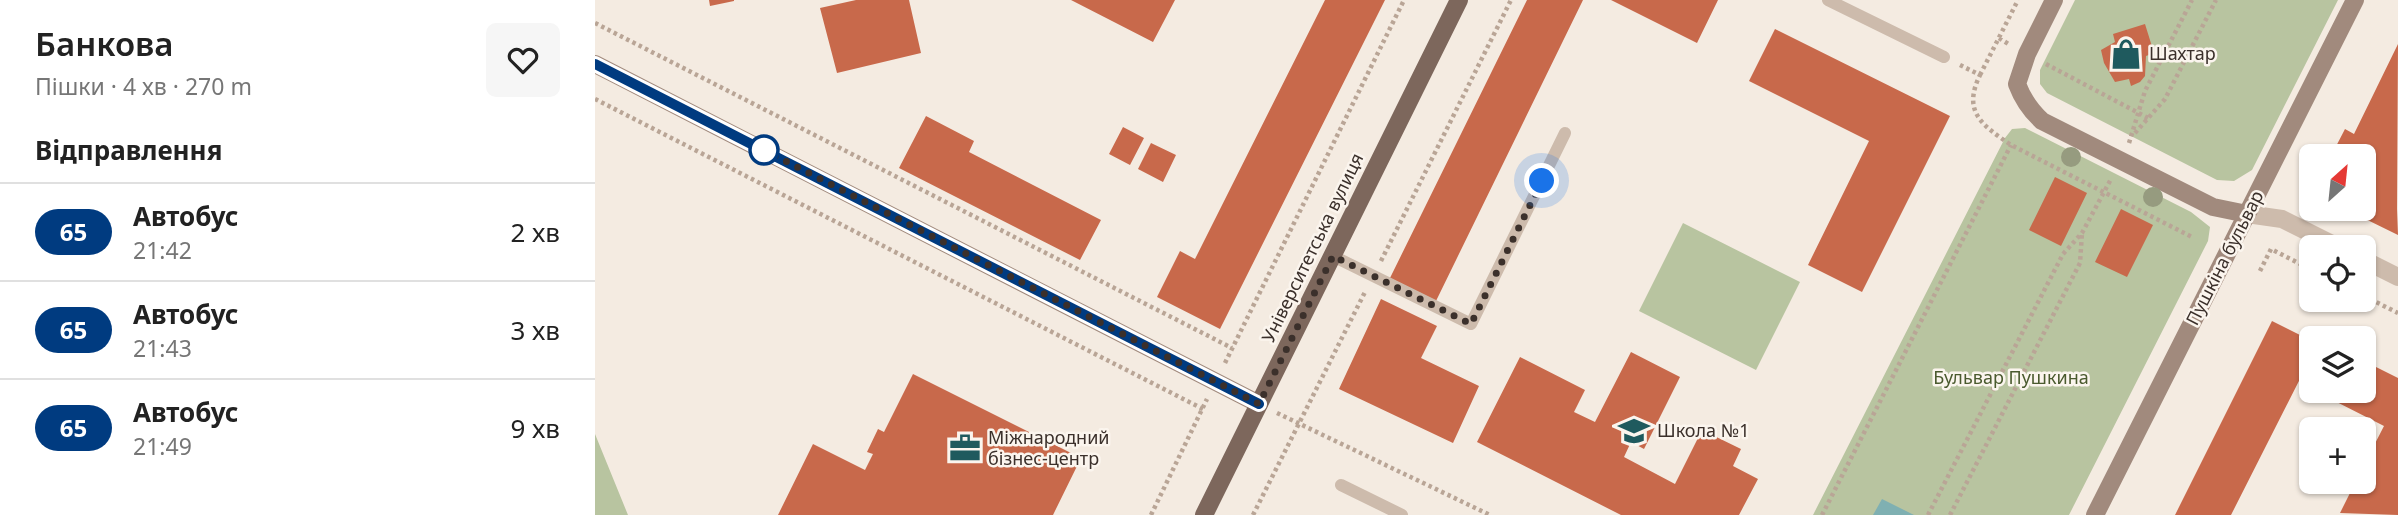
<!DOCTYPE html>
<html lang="uk">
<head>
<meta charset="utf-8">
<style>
  body { margin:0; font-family:"Noto Sans",sans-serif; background:#f6f6f6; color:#222; height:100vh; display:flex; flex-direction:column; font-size:26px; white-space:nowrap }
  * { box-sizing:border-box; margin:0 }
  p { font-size:23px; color:#767676 }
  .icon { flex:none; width:38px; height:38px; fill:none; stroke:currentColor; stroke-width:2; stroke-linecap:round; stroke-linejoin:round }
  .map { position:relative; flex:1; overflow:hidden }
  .sheet { display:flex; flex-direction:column; background:#fff; width:595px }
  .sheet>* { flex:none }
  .badge { padding:0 14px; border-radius:23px; font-size:24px; line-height:46px }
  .needle { width:46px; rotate:27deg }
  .tools { position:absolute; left:1704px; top:144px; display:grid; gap:14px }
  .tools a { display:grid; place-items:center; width:77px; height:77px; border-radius:10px; background:#fff; box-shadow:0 2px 5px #0004; font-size:35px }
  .you { position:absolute; width:35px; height:35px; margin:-18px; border:5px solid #fff; border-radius:50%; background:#1a73e8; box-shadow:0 0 0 10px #1a73e833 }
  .map>.badge { position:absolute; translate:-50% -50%; box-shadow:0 0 0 4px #fff }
  h2 { padding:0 35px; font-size:26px; line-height:63px }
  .round { display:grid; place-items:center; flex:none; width:74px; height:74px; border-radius:10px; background:#f6f6f6 }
  .head { display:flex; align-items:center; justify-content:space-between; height:119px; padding:0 35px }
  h1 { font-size:33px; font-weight:600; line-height:52px }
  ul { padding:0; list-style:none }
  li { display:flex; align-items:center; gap:21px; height:98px; padding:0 35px; border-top:2px solid #e0e0e0 }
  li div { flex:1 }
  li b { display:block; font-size:26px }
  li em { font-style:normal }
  li .badge { min-width:77px; font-weight:700; text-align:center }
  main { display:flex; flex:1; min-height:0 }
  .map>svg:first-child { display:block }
  .green { fill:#b8c4a0 }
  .water { fill:#7fb0b2 }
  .building { fill:#c8694b }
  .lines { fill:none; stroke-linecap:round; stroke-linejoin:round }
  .path { stroke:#b9a596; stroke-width:4.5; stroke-dasharray:3.5 3.5; stroke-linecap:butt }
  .lane { stroke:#cdbbac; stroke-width:12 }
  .street { stroke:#cdbbac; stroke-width:18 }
  .secondary { stroke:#a18a7d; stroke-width:18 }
  .primary { stroke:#7d675c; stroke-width:18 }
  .tree { fill:#969b7f }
  .line-casing { stroke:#fff; stroke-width:16 }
  .line { stroke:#003b80; stroke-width:10 }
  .walk { stroke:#3b302b; stroke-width:7; stroke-dasharray:0 12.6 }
  .stop-dot { fill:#fff; stroke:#003b80; stroke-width:3.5 }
  .labels { text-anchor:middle; stroke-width:5; stroke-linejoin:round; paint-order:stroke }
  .poi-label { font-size:18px; fill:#3b302b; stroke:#fbf5ee; text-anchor:start }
  .street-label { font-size:18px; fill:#3b302b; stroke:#fbf5ee }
  .park-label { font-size:18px; fill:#4a5a2e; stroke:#fbf5ee }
</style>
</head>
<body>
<main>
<section class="sheet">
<div class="head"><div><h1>Банкова</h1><p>Пішки · 4 хв · 270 m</p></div><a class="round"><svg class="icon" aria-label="heart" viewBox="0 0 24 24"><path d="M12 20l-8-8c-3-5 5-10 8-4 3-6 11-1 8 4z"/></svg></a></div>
<h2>Відправлення</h2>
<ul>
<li><span class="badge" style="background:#003b80;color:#fff">65</span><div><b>Автобус</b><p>21:42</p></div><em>2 хв</em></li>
<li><span class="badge" style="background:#003b80;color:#fff">65</span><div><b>Автобус</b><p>21:43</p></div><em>3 хв</em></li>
<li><span class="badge" style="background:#003b80;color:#fff">65</span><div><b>Автобус</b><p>21:49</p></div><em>9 хв</em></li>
</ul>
</section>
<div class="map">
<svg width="1803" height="515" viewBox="0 0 1803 515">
  <rect width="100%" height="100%" fill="#f4ebe1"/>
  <path class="green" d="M1480,0H1743L1657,170L1639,181L1622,180L1452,93L1445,84V70Z
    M1430,128L1596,212L1615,227L1613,241L1474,515H1218L1410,138L1417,129Z
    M1088,223L1205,282L1161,370L1044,311Z
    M0,434L33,515H0Z"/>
  <path class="water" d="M1287,499L1319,515H1278Z"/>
  <path class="building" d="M114,0H139V1L115,6Z
    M261,0H314L326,53L242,73L225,8Z
    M476,0H580L558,42Z
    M730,0H790L625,329L562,297L585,251L600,259Z
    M932,0H988L841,301L795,278Z
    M1016,0H1123L1102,43Z
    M1550,24L1559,53L1551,56L1550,76L1545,82L1536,86L1534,79L1520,82L1509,63L1506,50L1520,42L1518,34Z
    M1180,29L1355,116L1267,292L1213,265L1274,141L1154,81Z
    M1803,44L1802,209L1803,235L1748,208H1769V156H1736L1750,129L1759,134Z
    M331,116L379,141L374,152L506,220L485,260L304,168Z
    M528,127L549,138L535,165L514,154Z
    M556,143L581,155L568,182L543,169Z
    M1460,177L1492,193L1466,246L1434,230Z
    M1526,209L1558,225L1532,277L1500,262Z
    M786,299L842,326L826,358L884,386L858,443L744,389Z
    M1677,321L1717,341V354L1708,373L1636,515H1580Z
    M1036,352L1085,377L1049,449L1036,442L1029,457L1080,484L1107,430L1146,449L1138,466L1163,479L1144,515H1026L882,442L925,357L990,390L979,412L1000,422Z
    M1769,361L1803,378V515L1745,513L1761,481H1769V465L1789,426L1718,390H1769Z
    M1717,362V390L1706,384Z
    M318,374L486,458L458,515H183L218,444L270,470L278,454L272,452L283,429L289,432Z"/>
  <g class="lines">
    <path class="path" d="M0,23L637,348
      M1404,38L1415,45
      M1451,64L1553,118
      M1365,65L1385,75C1367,112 1387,125 1416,145L1599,238
      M1385,75L1423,0
      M0,99L608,409
      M1540,133L1570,99L1621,0
      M1534,143L1550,91L1597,0
      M786,261L916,0
      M1665,271L1676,249L1717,270
      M1769,296L1803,313
      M630,363L809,0
      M682,413L895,515
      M556,515L612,399
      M658,515L771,290
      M1227,515L1416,145
      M1333,515L1468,254L1487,233L1516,179
      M1355,515L1485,263L1487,233"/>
    <path class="lane" d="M1233,0L1349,57
      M738,256L876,324L970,133
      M746,485L807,515"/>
    <path class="street" d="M1652,214L1687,219L1743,247
      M1769,260L1803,277"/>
    <path class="secondary" d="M1459,0L1432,54L1422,84C1428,100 1435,110 1447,121L1618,207L1652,214
      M0,64L664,404
      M1500,515L1760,0"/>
    <path class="primary" d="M609,515L864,0"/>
  </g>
  <g class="tree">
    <circle cx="1476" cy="157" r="10"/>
    <circle cx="1558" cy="197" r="10"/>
  </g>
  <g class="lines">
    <defs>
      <path id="line" d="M0,64L664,404"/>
    </defs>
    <use href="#line" class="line-casing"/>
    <use href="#line" class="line"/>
    <path class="walk" d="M169,150L664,404L738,256L876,324L947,181"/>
  </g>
  <defs>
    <symbol id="shop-bare" viewBox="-9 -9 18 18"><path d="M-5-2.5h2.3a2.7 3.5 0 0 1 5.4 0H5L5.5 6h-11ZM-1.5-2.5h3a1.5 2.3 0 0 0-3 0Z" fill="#1f5a5e" stroke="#fbf5ee" stroke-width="2.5" paint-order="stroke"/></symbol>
    <symbol id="school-bare" viewBox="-9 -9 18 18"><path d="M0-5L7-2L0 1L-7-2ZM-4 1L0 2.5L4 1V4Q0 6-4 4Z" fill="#1f5a5e" stroke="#fbf5ee" stroke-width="2.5" paint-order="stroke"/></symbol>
    <symbol id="office-bare" viewBox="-9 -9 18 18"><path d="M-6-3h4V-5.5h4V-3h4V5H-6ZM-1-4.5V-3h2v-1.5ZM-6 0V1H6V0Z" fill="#1f5a5e" stroke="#fbf5ee" stroke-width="2.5" paint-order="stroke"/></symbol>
  </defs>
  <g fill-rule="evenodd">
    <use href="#shop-bare" x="1509" y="32" width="44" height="44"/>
    <use href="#school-bare" x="1017" y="409" width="44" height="44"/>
    <use href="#office-bare" x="348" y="426" width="44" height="44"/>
  </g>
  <circle class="stop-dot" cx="169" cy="150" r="14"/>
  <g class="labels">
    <g class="poi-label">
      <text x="1554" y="60">Шахтар</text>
      <text x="1062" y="437">Школа №1</text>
      <text x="393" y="444">Міжнародний<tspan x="393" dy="21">бізнес-центр</tspan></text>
    </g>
    <g class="street-label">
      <text transform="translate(718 248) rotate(-64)" y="6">Університетська вулиця</text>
      <text transform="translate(1630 258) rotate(-63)" y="6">Пушкіна бульвар</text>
    </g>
    <g class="park-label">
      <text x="1416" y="384">Бульвар Пушкина</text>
    </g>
  </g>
</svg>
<div class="tools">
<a><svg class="needle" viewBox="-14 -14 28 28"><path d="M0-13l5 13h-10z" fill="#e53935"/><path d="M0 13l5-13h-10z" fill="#767676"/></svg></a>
<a><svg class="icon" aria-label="locate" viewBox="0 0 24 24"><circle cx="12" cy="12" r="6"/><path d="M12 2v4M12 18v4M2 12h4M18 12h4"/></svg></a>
<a><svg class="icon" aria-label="layers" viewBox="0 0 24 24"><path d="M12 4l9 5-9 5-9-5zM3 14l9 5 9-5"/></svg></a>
<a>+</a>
</div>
<div class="you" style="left:947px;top:181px"></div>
</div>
</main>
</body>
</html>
